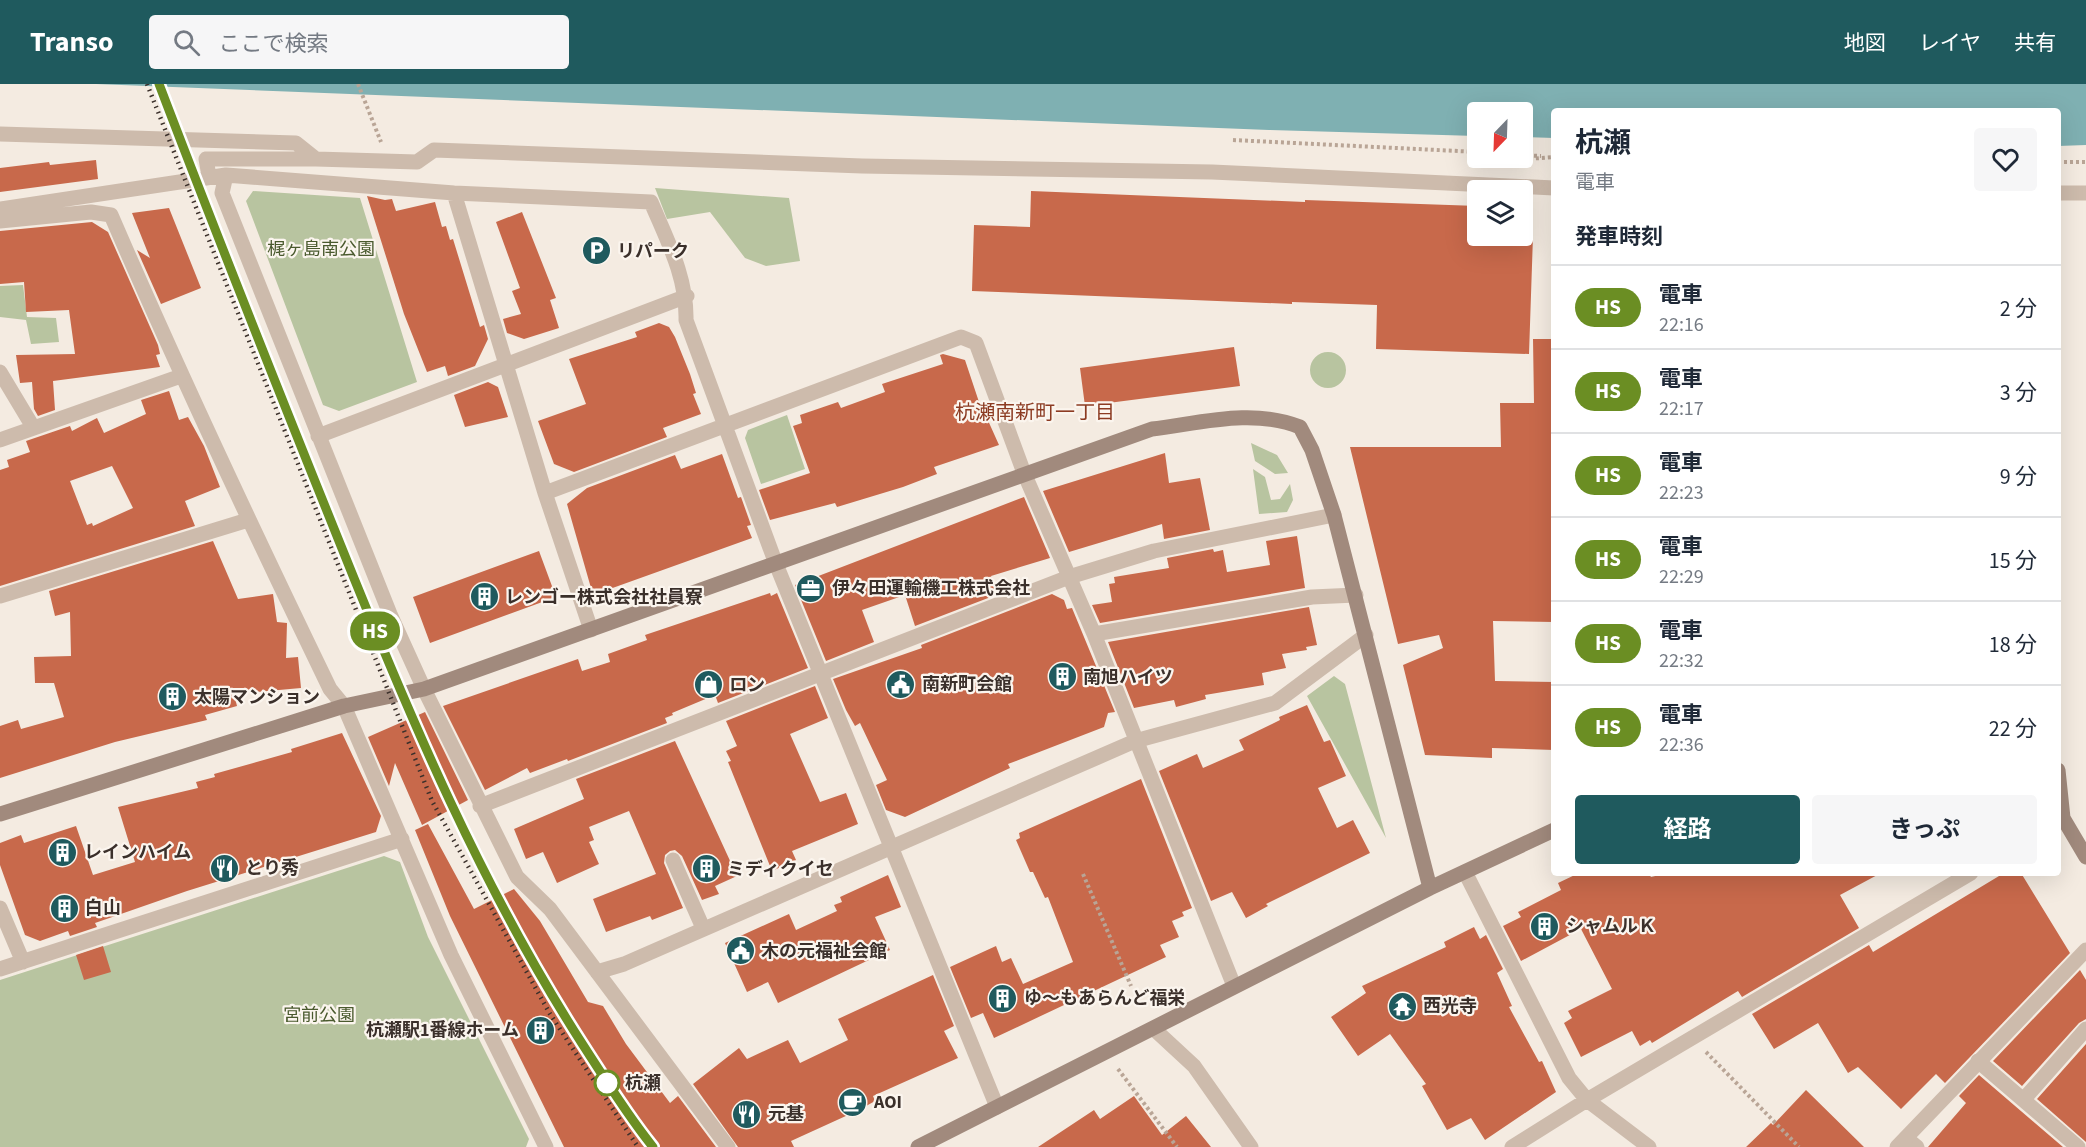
<!DOCTYPE html>
<html lang="ja">
<head>
<meta charset="utf-8">
<style>
  body { margin:0; font-family:"Source Sans 3","Noto Sans JP",sans-serif; background:#f6f6f7; color:#1f2937; height:100vh; display:flex; flex-direction:column; font-size:22px; white-space:nowrap }
  * { box-sizing:border-box; margin:0 }
  p { font-size:20px; color:#747a83 }
  .icon { flex:none; width:33px; height:33px; fill:none; stroke:currentColor; stroke-width:2; stroke-linecap:round; stroke-linejoin:round }
  .map { position:relative; flex:1; overflow:hidden }
  .sheet { position:absolute; left:1551px; top:24px; width:510px; height:768px; display:flex; flex-direction:column; background:#fff; border-radius:6px; box-shadow:0 6px 24px #0002 }
  .sheet>* { flex:none }
  .badge { padding:0 12px; border-radius:20px; font-size:21px; line-height:39px }
  .needle { width:39px; rotate:203deg }
  .fabs { position:absolute; left:1467px; top:18px; display:grid; gap:12px }
  .fabs a { display:grid; place-items:center; width:66px; height:66px; border-radius:6px; background:#fff; box-shadow:0 6px 24px #0002; font-size:30px }
  .map>.badge { position:absolute; translate:-50% -50%; box-shadow:0 0 0 3px #fff }
  h2 { padding:0 24px; font-size:22px; line-height:54px }
  .round { display:grid; place-items:center; flex:none; width:63px; height:63px; border-radius:6px; background:#f6f6f7 }
  .head { display:flex; align-items:center; justify-content:space-between; height:102px; padding:0 24px }
  h1 { font-size:28px; font-weight:700; line-height:45px }
  .primary-button { display:flex; gap:12px; margin-top:auto; padding:12px 24px }
  .primary-button a { flex:1; height:69px; border-radius:6px; background:#1f5a5e; color:#fff; font-size:24px; font-weight:700; line-height:69px; text-align:center }
  .primary-button a+a { background:#f6f6f7; color:#1f2937 }
  ul { padding:0; list-style:none }
  li { display:flex; align-items:center; gap:18px; height:84px; padding:0 24px; border-top:2px solid #e0e1e3 }
  li div { flex:1 }
  li b { display:block; font-size:22px }
  li em { font-style:normal }
  li .badge { min-width:66px; font-weight:700; text-align:center }
  header { display:flex; align-items:center; gap:36px; box-sizing:border-box; height:84px; padding:0 30px; background:#1f5a5e; color:#fff }
  header strong { font-size:28px }
  nav { display:flex; gap:33px; margin-inline-start:auto; font-size:21px }
  .search { width:420px; height:54px; background:#f6f6f7; display:flex; align-items:center; gap:15px; box-sizing:border-box; padding:0 21px; border-radius:6px; color:#747a83; font-size:22px }
  .map>svg:first-child { display:block }
  .green { fill:#b8c4a0 }
  .water { fill:#7fb0b2 }
  .building { fill:#c8694b; fill-rule:evenodd }
  .lines { fill:none; stroke-linecap:round; stroke-linejoin:round }
  .path { stroke:#b9a596; stroke-width:4; stroke-dasharray:3 3; stroke-linecap:butt }
  .lane { stroke:#cdbbac; stroke-width:15 }
  .street { stroke:#cdbbac; stroke-width:15 }
  .secondary { stroke:#a18a7d; stroke-width:15 }
  .rail { stroke:#3b302b; stroke-width:4.5; stroke-dasharray:1.5 4.5; stroke-linecap:butt }
  .line-casing { stroke:#fff; stroke-width:14 }
  .line { stroke:#6b8e23; stroke-width:9 }
  .stop-dot { fill:#fff; stroke:#6b8e23; stroke-width:3 }
  .labels { text-anchor:middle; stroke-width:4.5; stroke-linejoin:round; paint-order:stroke }
  .park-label { font-size:18px; fill:#4a5a2e; stroke:#fbf5ee }
  .poi-label { font-size:18px; font-weight:bold; fill:#3b302b; stroke:#fbf5ee; text-anchor:start }
  .stop-label { font-size:18px; font-weight:bold; fill:#3b302b; stroke:#fbf5ee; text-anchor:start }
  .neighbourhood-label { font-size:20px; fill:#8c3b22; stroke:#fbf5ee }
</style>
</head>
<body>
<header>
<strong>Transo</strong>
<div class="search"><svg class="icon" aria-label="search" viewBox="0 0 24 24"><circle cx="10" cy="10" r="6"/><path d="M15 15l6 6"/></svg>ここで検索</div>
<nav><a>地図</a><a>レイヤ</a><a>共有</a></nav>
</header>
<div class="map">
<svg width="2086" height="1063" viewBox="0 0 2086 1063">
  <rect width="100%" height="100%" fill="#f4ebe1"/>
  <path class="green" d="M655,104L789,114L800,177L766,182L745,174L710,128L667,135Z
    M253,107L360,114L417,298L339,327L323,321L246,117Z
    M23,201L27,233L56,234L59,258L31,260L26,236L0,233V202Z
    M1310 286a18 18 0 1 1 36 0a18 18 0 1 1-36 0Z
    M787,331L805,385L761,400L745,354L748,346Z
    M1251,359L1277,371L1288,389L1275,390L1255,377Z
    M1253,385L1265,393L1271,416L1280,415L1290,400L1293,416L1287,428L1259,430Z
    M1334,592L1345,600L1386,754L1307,612Z
    M384,772L400,778L428,853L529,1055L526,1063H0V896Z"/>
  <path class="water" d="M96,0H2086V61L2058,62V27H1554V54L1523,53L1522,28H1478L1477,52L1269,46Z"/>
  <path class="building" d="M96,76L98,95L0,108V84L49,78L50,81Z
    M1031,107L1305,118V116L1478,122V152H1533L1529,270L1376,265L1377,221L1292,218V220L972,207L974,141L1030,143Z
    M367,112L385,116L392,115L396,127L435,118L442,143L446,142L450,156L453,155L480,243L484,241L488,255L475,282L448,292L445,282L427,288L404,230Z
    M169,124L201,204L161,220L137,166L150,174L132,129Z
    M522,128L556,214L550,216L559,244L524,255L507,249L503,235L521,230L512,207L520,204L496,138Z
    M92,138L108,148L158,261L160,270L156,271L160,283L53,297L55,326L38,332L34,325L32,298L20,299L16,271L75,270L69,226L26,228L24,198L0,200V147Z
    M659,239L669,243L675,253L690,290L696,309L693,310L701,330L663,344L667,353L574,388L554,380L538,337L586,320L569,275L637,253L635,248Z
    M1533,255H1554V538L1493,537L1495,597L1554,598V666L1492,664V674L1425,671L1403,581L1443,564L1439,551L1398,560L1350,363H1501L1500,319H1534Z
    M1234,263L1240,302L1085,322L1080,284Z
    M943,270L965,276L984,333L986,332L999,361L934,383L937,390L903,403L837,423L835,419L770,436L759,406L810,389L793,342L802,339L800,331L838,318L841,324L885,308L882,300L943,280L940,271Z
    M488,298L498,303L508,333L465,343L454,311Z
    M169,307L179,336L188,333L204,362L220,403L185,417L195,442L0,502V386L9,383L7,376L30,368L26,357L70,342L72,347L97,334L104,349L146,330L141,316ZM112,382L133,424L93,442L92,439L87,441L70,397Z
    M1165,369L1169,399L1200,394L1210,446L1164,455L1162,440L1069,468L1043,407Z
    M722,370L738,414L741,413L751,441L747,442L752,454L593,511L567,420L587,404L675,371L681,385Z
    M1024,413L1050,474L991,492L996,511L915,542L905,511L862,526L874,558L826,577L795,501Z
    M1297,452L1305,504L1100,539L1092,521L1112,518L1109,500L1115,499L1114,493L1169,484L1167,474L1213,465L1214,468L1223,466L1227,488L1270,481L1266,457Z
    M213,457L238,515L273,510L277,538L287,539L286,574L298,573L301,604L234,610L237,622L205,631L207,636L115,658L0,694V642L18,636L21,645L64,633L54,599H35L34,573L71,572L70,528L55,532L49,507Z
    M539,467L556,513L430,559L413,513Z
    M770,509L771,512L777,509L808,584L718,619L715,611L672,629L673,631L665,634L667,639L568,677L567,675L530,689L527,684L485,706L443,622L578,575L582,587L610,578L608,570L647,556L645,551Z
    M1052,510L1064,516L1067,525L1072,524L1115,628L1108,629L1104,643L1008,680L1010,684L905,733L886,726L876,701L887,696L860,639L855,642L846,626L833,595L922,564L921,561Z
    M1309,523L1317,561L1306,563L1307,566L1282,570L1286,584L1262,589L1264,601L1205,611L1206,615L1176,623L1174,616L1134,624L1108,558Z
    M815,602L828,634L790,650L820,718L846,709L858,740L792,767L796,776L772,787L728,678L731,677L726,667L737,662L726,637Z
    M1307,621L1324,658L1330,656L1346,692L1318,704L1337,744L1353,736L1370,769L1266,820L1268,822L1246,834L1232,808L1211,817L1159,687L1197,670L1203,684L1244,666L1239,656L1280,636L1279,633Z
    M425,628L468,716L422,741L395,679L389,702L368,653Z
    M342,649L381,732L376,748L187,807L95,839L97,843L70,852L68,847L40,857L25,851L0,781V759L21,751L24,759L76,742L93,791L135,778L118,723L198,704L196,698L215,693L214,690L292,668L291,665Z
    M675,657L737,792L715,802L719,810L702,816L682,772L675,766L670,767L665,771L664,779L683,824L652,836L650,832L606,848L593,815L656,790L629,727L589,743L594,756L589,758L599,780L557,799L543,768L526,775L514,745L584,715L576,695Z
    M1141,695L1192,824L1182,828L1184,832L1172,837L1179,853L1160,861L1166,873L994,954L983,929L971,934L950,883L996,862L1002,878L1011,874L1023,900L1073,878L1048,813L1045,814L1033,788H1030L1016,756L1020,754L1019,749Z
    M428,740L474,825L514,805L540,837L588,918L603,922L626,960L670,1019L678,1012L716,1063H564L450,832L415,746Z
    M1579,789H1648L1651,793L1668,789H1881L1840,811L1859,844L1742,913L1738,907L1652,959L1650,956L1640,962L1632,947L1581,973L1564,939L1572,934L1568,927L1612,905L1581,845L1521,877L1503,842L1521,833L1518,828L1561,806L1558,799Z
    M2004,789H2021L2070,869L1945,999L1936,990L1901,1025L1858,983L1848,989L1818,939L1774,965L1752,930L1869,861L1873,868Z
    M888,791L901,823L875,833L890,866L778,919L768,898L747,908L725,859L789,830L796,846L837,827L834,821L842,818L840,813Z
    M1474,843L1480,855L1486,851L1503,885L1497,889L1512,922L1509,923L1539,978L1542,977L1556,1008L1485,1056L1471,1034L1447,1046L1422,1002L1426,1000L1390,950L1358,972L1331,933L1366,909L1362,902L1446,863L1444,858Z
    M103,862L111,888L84,896L76,871Z
    M2080,886L2086,896V935L2079,939L2022,1002L1993,977Z
    M933,891L954,942L944,947L958,974L873,1012L875,1017L859,1026L791,1057L794,1063H738L693,1000L739,964L747,975L788,956L800,979L848,956L838,935Z
    M2086,960V1058L2037,1015Z
    M1979,991L2063,1063H1928L1966,1019L1959,1012Z
    M1806,1006L1864,1063H1746L1771,1039L1773,1041Z
    M1134,1012L1162,1051L1186,1032L1211,1063H1038L1094,1026L1100,1035Z"/>
  <g class="lines">
    <path class="path" d="M358,0L381,58
      M1233,56L1478,68
      M1522,71L1541,72
      M1488,78L1554,73
      M2058,78H2086
      M1083,790L1131,902
      M1706,968L1799,1063
      M1118,985L1177,1063"/>
    <path class="lane" d="M1978,977L2078,1063
      M2024,1015L2086,945
      M1906,1054L1917,1063"/>
    <path class="street" d="M0,50L296,59L316,75L417,78L434,66L862,82L1212,88L1554,104
      M226,91L222,109L390,530L424,605L517,793L550,825L728,1063
      M209,92L206,75H316
      M454,109L545,409L591,546
      M2058,109H2086
      M0,125L226,91L454,109L651,118C667,156 687,193 686,236L776,480L997,1023
      M0,137L91,128L111,131C180,291 254,448 330,605L344,622L451,871L546,1063
      M0,288L33,343
      M318,352L687,212
      M0,356L181,292
      M545,409L961,253L976,259L1024,389L1094,550L1234,902
      M0,512L248,436
      M1094,550L1312,513L1356,511
      M480,722L1069,493L1154,467L1334,431
      M673,776L703,844
      M1465,788L1569,994L1587,1016L1649,1063
      M0,824L23,878
      M0,885L402,755
      M597,888L624,880L1135,657L1275,619L1366,551
      M1154,945L1194,982L1251,1063
      M1512,1063L1587,1016L1971,789
      M1897,1063L2086,866"/>
    <path class="secondary" d="M2058,686L2063,734L2086,773
      M0,730L344,622L424,605L1152,345C1201,339 1253,324 1300,343L1312,366L1334,431L1430,804
      M918,1063L1430,804L1554,746"/>
    <path class="rail" d="M147,0L432,717L550,930L638,1063
      M159,0L410,633C479,782 550,933 653,1063"/>
  </g>
  <g class="lines">
    <defs>
      <path id="line" d="M159,0C218,155 279,308 341,462C410,634 482,804 583,961C605,995 627,1031 653,1063"/>
    </defs>
    <use href="#line" class="line-casing"/>
    <use href="#line" class="line"/>
  </g>
  <defs>
    <symbol id="parking-disc" viewBox="-11 -11 22 22"><circle r="9.5" fill="#1f5a5e" stroke="#fbf5ee"/><path d="M-3.5-5.5H1a3.5 3.5 0 0 1 0 7H-1V5.5H-3.5ZM-1-3.4V-.6H.8a1.4 1.4 0 0 0 0-2.8Z" fill="#fff"/></symbol>
    <symbol id="office-disc" viewBox="-11 -11 22 22"><circle r="9.5" fill="#1f5a5e" stroke="#fbf5ee"/><path d="M-6-3h4V-5.5h4V-3h4V5H-6ZM-1-4.5V-3h2v-1.5ZM-6 0V1H6V0Z" fill="#fff"/></symbol>
    <symbol id="building-disc" viewBox="-11 -11 22 22"><circle r="9.5" fill="#1f5a5e" stroke="#fbf5ee"/><path d="M-4-6H4V6H1V3H-1V6H-4ZM-2.5-4.3h1.7v1.8h-1.7ZM.8-4.3h1.7v1.8H.8ZM-2.5-1h1.7V.8h-1.7ZM.8-1h1.7V.8H.8Z" fill="#fff"/></symbol>
    <symbol id="civic-disc" viewBox="-11 -11 22 22"><circle r="9.5" fill="#1f5a5e" stroke="#fbf5ee"/><path d="M-.6-6.5H3V-4.5H.6V-3L4-1V1h2V6H-6V1h2V-1L-.6-3ZM-1.2 2.5V6h2.4V2.5Z" fill="#fff"/></symbol>
    <symbol id="shop-disc" viewBox="-11 -11 22 22"><circle r="9.5" fill="#1f5a5e" stroke="#fbf5ee"/><path d="M-5-2.5h2.3a2.7 3.5 0 0 1 5.4 0H5L5.5 6h-11ZM-1.5-2.5h3a1.5 2.3 0 0 0-3 0Z" fill="#fff"/></symbol>
    <symbol id="restaurant-disc" viewBox="-11 -11 22 22"><circle r="9.5" fill="#1f5a5e" stroke="#fbf5ee"/><path d="M-5-6h1v4h1v-4h1v4h1v-4h1v5L-1.5 .5V6h-2V.5L-5-1ZM5-6V6H3V1.5H1.5Q1.5-4 5-6Z" fill="#fff"/></symbol>
    <symbol id="temple-disc" viewBox="-11 -11 22 22"><circle r="9.5" fill="#1f5a5e" stroke="#fbf5ee"/><path d="M0-6L5-2H3V0L6.5 2.5H4V6H1.5V3h-3V6H-4V2.5H-6.5L-3 0V-2H-5Z" fill="#fff"/></symbol>
    <symbol id="cafe-disc" viewBox="-11 -11 22 22"><circle r="9.5" fill="#1f5a5e" stroke="#fbf5ee"/><path d="M-5.5-4.5H6V0H3Q3 3.5 0 3.5H-2.5Q-5.5 3.5-5.5 0ZM3-3.2v2h1.7v-2ZM-6 4.5H4V6H-6Z" fill="#fff"/></symbol>
  </defs>
  <g fill-rule="evenodd">
    <use href="#parking-disc" x="580" y="150" width="33" height="33"/>
    <use href="#office-disc" x="794" y="488" width="33" height="33"/>
    <use href="#building-disc" x="468" y="496" width="33" height="33"/>
    <use href="#building-disc" x="1046" y="576" width="33" height="33"/>
    <use href="#civic-disc" x="884" y="584" width="33" height="33"/>
    <use href="#shop-disc" x="692" y="584" width="33" height="33"/>
    <use href="#building-disc" x="156" y="596" width="33" height="33"/>
    <use href="#building-disc" x="46" y="752" width="33" height="33"/>
    <use href="#restaurant-disc" x="208" y="768" width="33" height="33"/>
    <use href="#building-disc" x="690" y="768" width="33" height="33"/>
    <use href="#building-disc" x="48" y="808" width="33" height="33"/>
    <use href="#building-disc" x="1528" y="826" width="33" height="33"/>
    <use href="#civic-disc" x="724" y="850" width="33" height="33"/>
    <use href="#building-disc" x="986" y="898" width="33" height="33"/>
    <use href="#temple-disc" x="1386" y="906" width="33" height="33"/>
    <use href="#building-disc" x="524" y="930" width="33" height="33"/>
    <use href="#cafe-disc" x="836" y="1002" width="33" height="33"/>
    <use href="#restaurant-disc" x="730" y="1014" width="33" height="33"/>
  </g>
  <circle class="stop-dot" cx="607" cy="999" r="12"/>
  <g class="labels">
    <g class="park-label">
      <text x="321" y="171">梶ヶ島南公園</text>
      <text x="319" y="937">宮前公園</text>
    </g>
    <g class="poi-label">
      <text x="617" y="173">リパーク</text>
      <text x="832" y="510">伊々田運輸機工株式会社</text>
      <text x="505" y="519">レンゴー株式会社社員寮</text>
      <text x="1083" y="599">南旭ハイツ</text>
      <text x="922" y="606">南新町会館</text>
      <text x="729" y="607">ロン</text>
      <text x="194" y="619">太陽マンション</text>
      <text x="84" y="774">レインハイム</text>
      <text x="245" y="790">とり秀</text>
      <text x="727" y="791">ミディクイセ</text>
      <text x="85" y="830">白山</text>
      <text x="1566" y="848">シャムルＫ</text>
      <text x="761" y="873">木の元福祉会館</text>
      <text x="1024" y="920">ゆ～もあらんど福栄</text>
      <text x="1423" y="928">西光寺</text>
      <text x="519" y="952" text-anchor="end">杭瀬駅1番線ホーム</text>
      <text x="874" y="1024">AOI</text>
      <text x="768" y="1036">元基</text>
    </g>
    <g class="stop-label">
      <text x="625" y="1005">杭瀬</text>
    </g>
    <g class="neighbourhood-label">
      <text x="1035" y="335">杭瀬南新町一丁目</text>
    </g>
  </g>
</svg>
<div class="fabs">
<a><svg class="needle" viewBox="-14 -14 28 28"><path d="M0-13l5 13h-10z" fill="#e53935"/><path d="M0 13l5-13h-10z" fill="#747a83"/></svg></a>
<a><svg class="icon" aria-label="layers" viewBox="0 0 24 24"><path d="M12 4l9 5-9 5-9-5zM3 14l9 5 9-5"/></svg></a>
</div>
<b class="badge" style="left:375px;top:547px;background:#6b8e23;color:#fff">HS</b>
<section class="sheet">
<div class="head"><div><h1>杭瀬</h1><p>電車</p></div><a class="round"><svg class="icon" aria-label="heart" viewBox="0 0 24 24"><path d="M12 20l-8-8c-3-5 5-10 8-4 3-6 11-1 8 4z"/></svg></a></div>
<h2>発車時刻</h2>
<ul>
<li><span class="badge" style="background:#6b8e23;color:#fff">HS</span><div><b>電車</b><p>22:16</p></div><em>2 分</em></li>
<li><span class="badge" style="background:#6b8e23;color:#fff">HS</span><div><b>電車</b><p>22:17</p></div><em>3 分</em></li>
<li><span class="badge" style="background:#6b8e23;color:#fff">HS</span><div><b>電車</b><p>22:23</p></div><em>9 分</em></li>
<li><span class="badge" style="background:#6b8e23;color:#fff">HS</span><div><b>電車</b><p>22:29</p></div><em>15 分</em></li>
<li><span class="badge" style="background:#6b8e23;color:#fff">HS</span><div><b>電車</b><p>22:32</p></div><em>18 分</em></li>
<li><span class="badge" style="background:#6b8e23;color:#fff">HS</span><div><b>電車</b><p>22:36</p></div><em>22 分</em></li>
</ul>
<div class="primary-button"><a>経路</a><a>きっぷ</a></div>
</section>
</div>
</body>
</html>
